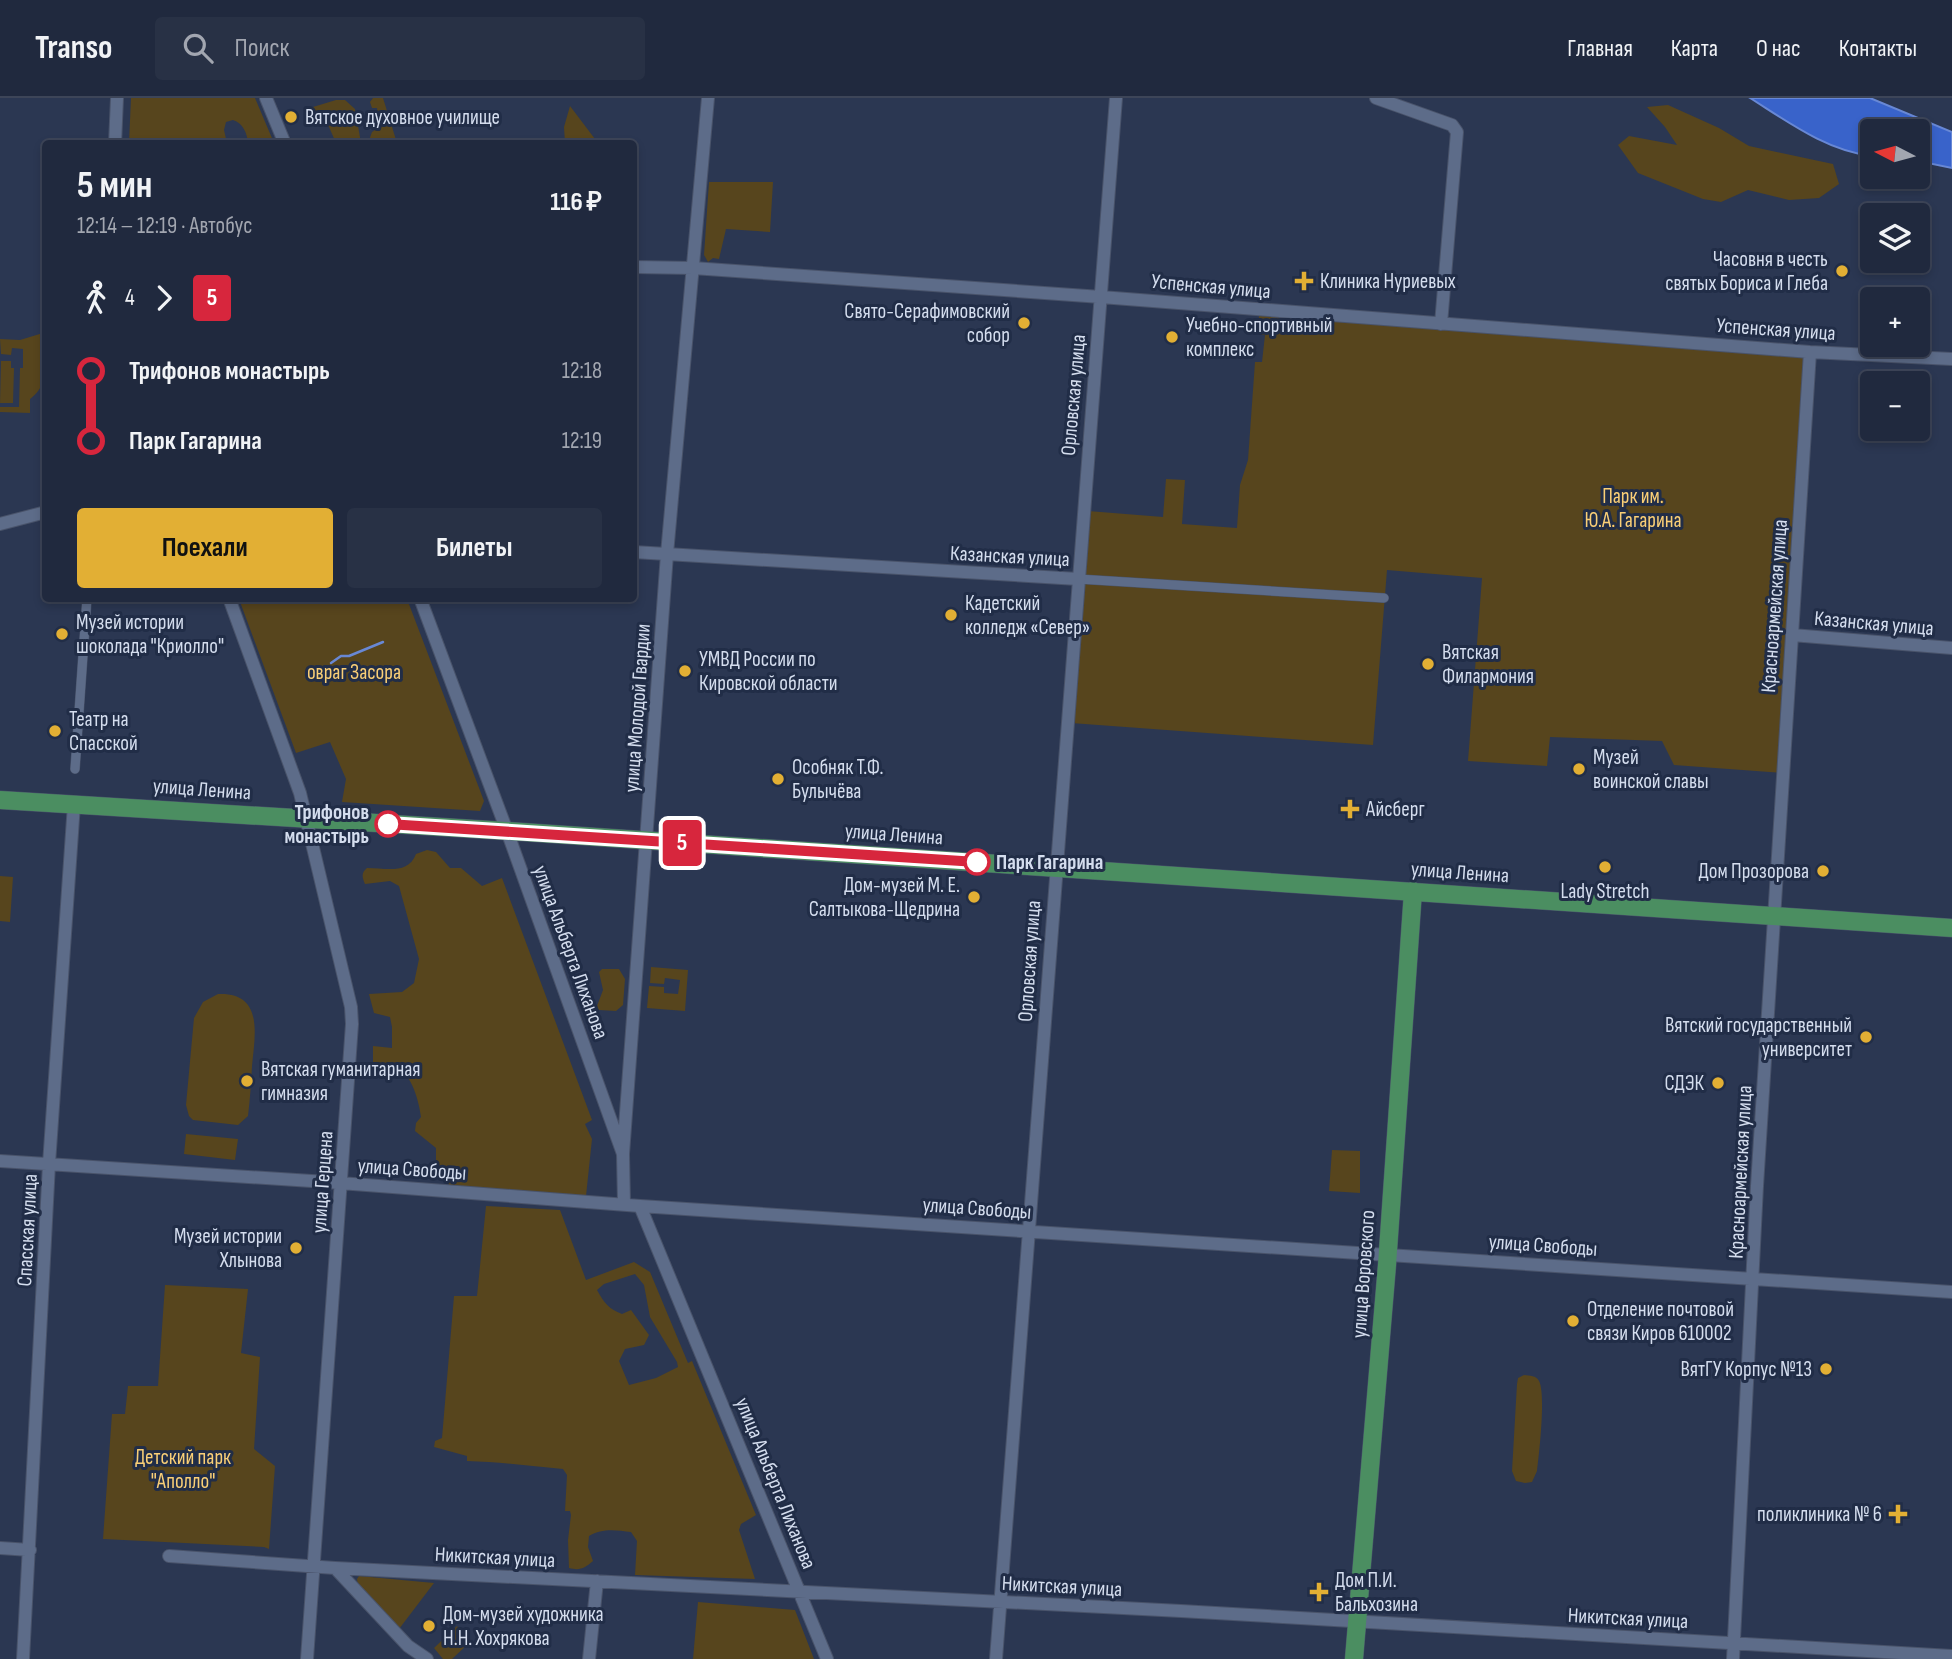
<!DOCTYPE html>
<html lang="ru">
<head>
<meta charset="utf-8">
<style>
  body { margin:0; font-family:"Sofia Sans Condensed",sans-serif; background:#283145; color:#f1f3f6; height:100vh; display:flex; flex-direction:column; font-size:26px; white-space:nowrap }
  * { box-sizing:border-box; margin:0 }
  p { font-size:23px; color:#a2a6b0 }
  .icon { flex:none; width:38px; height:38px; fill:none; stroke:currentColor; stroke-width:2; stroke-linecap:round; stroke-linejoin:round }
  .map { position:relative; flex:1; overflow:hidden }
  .drawer { position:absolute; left:42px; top:42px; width:595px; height:462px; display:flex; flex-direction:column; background:#20293e; border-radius:7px; box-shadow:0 4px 10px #0003,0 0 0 2px #3d4558 }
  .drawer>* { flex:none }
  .badge { padding:0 14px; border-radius:5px; font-size:24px; line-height:46px }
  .needle { width:46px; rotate:276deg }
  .controls { position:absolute; left:1860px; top:21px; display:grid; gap:14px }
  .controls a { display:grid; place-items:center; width:70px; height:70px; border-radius:7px; background:#20293e; box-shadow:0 4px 10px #0003,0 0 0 2px #3d4558; font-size:35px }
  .map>.badge { position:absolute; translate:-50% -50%; box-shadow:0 0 0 4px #fff }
  .legs { display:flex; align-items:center; gap:10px; height:77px; padding:0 35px; font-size:23px }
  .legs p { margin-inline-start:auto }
  .headline { display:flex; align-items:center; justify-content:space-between; height:119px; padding:0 35px }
  h1 { font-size:38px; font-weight:700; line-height:52px }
  .action { display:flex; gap:14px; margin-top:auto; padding:14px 35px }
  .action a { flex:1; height:80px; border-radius:7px; background:#e2af34; color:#111; font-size:28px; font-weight:700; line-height:80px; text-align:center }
  .action a+a { background:#283145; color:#f1f3f6 }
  ul { padding:0 35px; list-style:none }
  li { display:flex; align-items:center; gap:24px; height:70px; font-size:26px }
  li i { display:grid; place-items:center; width:10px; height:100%; margin:0 9px; background:currentColor }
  li i::after { content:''; width:18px; height:18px; margin:-9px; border:5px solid; border-radius:50%; background:#20293e }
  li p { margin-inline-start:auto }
  li:first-child i { background:linear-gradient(#0000 50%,currentColor 0) }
  li:last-child i { background:linear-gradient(currentColor 50%,#0000 0) }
  header { display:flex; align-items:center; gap:42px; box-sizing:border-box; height:98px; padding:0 35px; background:#20293e; border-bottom:2px solid #3d4558 }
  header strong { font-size:33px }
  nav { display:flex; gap:38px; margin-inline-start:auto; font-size:24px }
  .search { width:490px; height:63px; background:#283145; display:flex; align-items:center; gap:18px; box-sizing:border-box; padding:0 24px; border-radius:7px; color:#a2a6b0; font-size:26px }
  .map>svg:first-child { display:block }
  .green { fill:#57451d; fill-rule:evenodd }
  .water { fill:#3963ca; stroke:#6888d5; stroke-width:2 }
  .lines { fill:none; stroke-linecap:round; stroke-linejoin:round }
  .stream { stroke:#6888d5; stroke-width:2.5 }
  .pedestrian-casing { stroke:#49536a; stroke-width:10 }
  .minor-casing { stroke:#49536a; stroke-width:14 }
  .primary-casing { stroke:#49536a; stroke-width:19 }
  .pedestrian { stroke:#5d6c89; stroke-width:9 }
  .minor { stroke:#5d6c89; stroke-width:12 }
  .primary { stroke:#4b8e61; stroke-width:18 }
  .line-1-casing { stroke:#fff; stroke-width:16 }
  .line-1 { stroke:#d7263d; stroke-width:10 }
  .poi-dot { fill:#e2af34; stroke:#212d47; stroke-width:2.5 }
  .stop-1-dot { fill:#fff; stroke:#d7263d; stroke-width:3.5 }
  .labels { text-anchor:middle; stroke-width:6; stroke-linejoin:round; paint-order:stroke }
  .poi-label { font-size:21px; fill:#d4ddee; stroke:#212d47; text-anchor:start }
  .street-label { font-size:21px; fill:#d4ddee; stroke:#212d47 }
  .park-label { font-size:21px; fill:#facf76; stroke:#212d47 }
  .stop-label { font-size:21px; font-weight:bold; fill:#d4ddee; stroke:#212d47; text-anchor:end }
</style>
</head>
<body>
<header>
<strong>Transo</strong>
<div class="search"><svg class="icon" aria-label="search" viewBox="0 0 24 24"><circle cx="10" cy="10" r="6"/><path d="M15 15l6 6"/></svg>Поиск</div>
<nav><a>Главная</a><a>Карта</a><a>О нас</a><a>Контакты</a></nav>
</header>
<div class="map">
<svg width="1952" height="1561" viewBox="0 0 1952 1561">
  <rect width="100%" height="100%" fill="#2b3752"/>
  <path class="green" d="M131,0H255L274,45H248C247,35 243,25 233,22L226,24L224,32L227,45H129Z
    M373,0H383L397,45H368L372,34L375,32L373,19L378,18L377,10H372L370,4Z
    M336,2H345L355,11L361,45H336L329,29L317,22L313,9Z
    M1668,7L1719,30L1749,48L1833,66L1839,86L1819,100L1789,102L1748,92L1721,104L1703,101L1638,75L1618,47L1629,38L1677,47L1665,29L1647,9Z
    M570,8L598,45H565L564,29Z
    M709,84H773L770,134L726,131L719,161L713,160L708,164L704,157Z
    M1259,217L1796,256L1805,262L1784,675L1674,667L1662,643L1550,639L1547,668L1468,663L1482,480L1387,472L1373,647L1071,625L1088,413L1163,419L1166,381L1185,382L1182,426L1237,430L1240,387L1248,362L1255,264H1262L1265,237L1258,236Z
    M45,221C46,247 54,284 30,301V315L0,314V309H19L20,270H23V251L12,250L11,257L1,256L0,241L20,242L43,235L40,223Z
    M1,263H11V270H14L13,305H0Z
    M239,501H407L484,703L480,713L342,704L346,681L330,644L296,655Z
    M427,752L436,754L450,770H461L482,788L502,780L592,1022L585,1026L592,1041L586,1098L449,1088L447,1082L440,1081L436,1068V1050L415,1033L416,1025L421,1019C419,1004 412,975 396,970C389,967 380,967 373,965V948L392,950V929L390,919L374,915L369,896L402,894L414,885L419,861L399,788L390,783L365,786C362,779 361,775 367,770C386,770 408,777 416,756Z
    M0,778L13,779L10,824L0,823Z
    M651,869L688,872L685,913L647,910L649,888L664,889V895L678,896L680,882L665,880L664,886L650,885Z
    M602,871H619L625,881L623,907L616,913L599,912L597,908L603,892L599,874Z
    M218,896C264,894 255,937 252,968C251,985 250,1002 248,1018L238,1027L193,1022L189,1018L186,1007L194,920L203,904Z
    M186,1036L238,1041L235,1062L184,1056Z
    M1332,1052L1360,1053V1095L1329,1093Z
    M486,1108L560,1112L586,1182L634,1164L650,1174L688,1265L692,1263L756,1417L741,1426L739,1432L755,1481L635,1477L637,1443L631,1434C616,1432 602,1430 589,1438L588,1449L593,1463C585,1470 580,1473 569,1470L568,1442L571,1417L570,1413H565L567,1377L563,1371C531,1368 500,1364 467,1363V1358L434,1349L435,1343L442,1340L454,1198H477ZM635,1176L644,1187L650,1219L677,1264L678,1269L656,1280L629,1287L619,1263L625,1251L644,1247L649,1237L631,1212L622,1216C609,1211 604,1205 597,1192L604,1186Z
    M165,1187L248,1191L241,1255L260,1259L254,1351L275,1368L269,1451L264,1449L103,1441L112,1316H125L128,1288H158Z
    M1524,1277C1530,1278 1536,1277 1539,1283C1546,1296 1539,1357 1537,1373L1532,1384L1525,1385L1516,1383L1512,1373L1517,1286L1518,1280Z
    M359,1478L434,1485L399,1531L358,1488L357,1481Z
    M698,1504L795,1512L814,1561H693Z
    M457,1528L466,1540L468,1546L452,1561H443L434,1550Z"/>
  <path class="water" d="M1750,0H1870L1952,34V70L1918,63V33H1872V58C1827,53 1788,24 1750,0Z"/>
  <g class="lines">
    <path class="stream" d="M331,565L341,558H349L383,544"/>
    <defs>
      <path id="pedestrian" d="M1078,481L1384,500
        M75,671L87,500"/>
      <path id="minor" d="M266,0L285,46
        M1376,0L1452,27L1457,34L1441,226
        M115,46L117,0
        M634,169L693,170L1101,199L1810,254L1952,261
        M0,426L46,414
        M634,454L1078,481
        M229,500L300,695L351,909L352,926L307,1561
        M420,500L507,733L623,1056L624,1106
        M1792,537L1952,550
        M623,1056L667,456L708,0
        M0,1063L327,1084L640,1108L1952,1194
        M640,1108L827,1561
        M0,1450L30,1452
        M169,1458L335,1470L1181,1513L1952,1558
        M335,1470L408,1548L427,1561
        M23,1561L49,1066L74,706
        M589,1561L597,1483
        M996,1561L1116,0
        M1733,1561L1757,1088L1810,254"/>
      <path id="primary" d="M0,702L507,733L1952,830
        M1354,1561L1387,1167L1413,793"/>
    </defs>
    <use href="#pedestrian" class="pedestrian-casing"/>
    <use href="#minor" class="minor-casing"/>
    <use href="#primary" class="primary-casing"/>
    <use href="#pedestrian" class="pedestrian"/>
    <use href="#minor" class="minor"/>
    <use href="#primary" class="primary"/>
  </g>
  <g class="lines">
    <defs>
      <path id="line-1" d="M388,726L977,764"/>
    </defs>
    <use href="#line-1" class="line-1-casing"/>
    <use href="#line-1" class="line-1"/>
  </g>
  <g class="poi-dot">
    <circle cx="291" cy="19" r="7"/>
    <circle cx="1842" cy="173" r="7"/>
    <path d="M1300.5 172.5h7v7h7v7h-7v7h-7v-7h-7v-7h7z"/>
    <circle cx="1024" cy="225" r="7"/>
    <circle cx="1172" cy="239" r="7"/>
    <circle cx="951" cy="517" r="7"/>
    <circle cx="62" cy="536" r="7"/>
    <circle cx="1428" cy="566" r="7"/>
    <circle cx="685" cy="573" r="7"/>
    <circle cx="55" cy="633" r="7"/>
    <circle cx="1579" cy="671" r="7"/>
    <circle cx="778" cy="681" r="7"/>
    <path d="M1346.5 700.5h7v7h7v7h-7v7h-7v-7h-7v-7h7z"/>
    <circle cx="1605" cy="769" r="7"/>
    <circle cx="1823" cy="773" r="7"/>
    <circle cx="974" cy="799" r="7"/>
    <circle cx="1866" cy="939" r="7"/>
    <circle cx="247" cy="983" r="7"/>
    <circle cx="1718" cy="985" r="7"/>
    <circle cx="296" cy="1150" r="7"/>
    <circle cx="1573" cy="1223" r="7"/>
    <circle cx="1826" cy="1271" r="7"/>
    <path d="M1894.5 1405.5h7v7h7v7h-7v7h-7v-7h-7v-7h7z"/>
    <path d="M1315.5 1483.5h7v7h7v7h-7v7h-7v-7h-7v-7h7z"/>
    <circle cx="429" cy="1528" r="7"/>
  </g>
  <g class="stop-1-dot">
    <circle cx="388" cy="726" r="12"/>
    <circle cx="977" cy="764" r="12"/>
  </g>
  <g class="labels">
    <g class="poi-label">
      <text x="305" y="26">Вятское духовное училище</text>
      <text x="1828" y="168" text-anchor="end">Часовня в честь<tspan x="1828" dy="24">святых Бориса и Глеба</tspan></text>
      <text x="1320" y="190">Клиника Нуриевых</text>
      <text x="1010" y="220" text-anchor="end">Свято-Серафимовский<tspan x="1010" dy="24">собор</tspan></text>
      <text x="1186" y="234">Учебно-спортивный<tspan x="1186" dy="24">комплекс</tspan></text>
      <text x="965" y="512">Кадетский<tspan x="965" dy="24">колледж «Север»</tspan></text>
      <text x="76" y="531">Музей истории<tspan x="76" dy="24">шоколада "Криолло"</tspan></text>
      <text x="1442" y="561">Вятская<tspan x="1442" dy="24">Филармония</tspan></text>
      <text x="699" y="568">УМВД России по<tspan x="699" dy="24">Кировской области</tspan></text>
      <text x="69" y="628">Театр на<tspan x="69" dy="24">Спасской</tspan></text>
      <text x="1593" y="666">Музей<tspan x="1593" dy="24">воинской славы</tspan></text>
      <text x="792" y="676">Особняк Т.Ф.<tspan x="792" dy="24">Булычёва</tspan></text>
      <text x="1366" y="718">Айсберг</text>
      <text x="1809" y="780" text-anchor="end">Дом Прозорова</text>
      <text x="960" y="794" text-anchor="end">Дом-музей М. Е.<tspan x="960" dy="24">Салтыкова-Щедрина</tspan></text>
      <text x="1605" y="800" text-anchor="middle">Lady Stretch</text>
      <text x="1852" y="934" text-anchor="end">Вятский государственный<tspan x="1852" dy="24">университет</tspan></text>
      <text x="261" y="978">Вятская гуманитарная<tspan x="261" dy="24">гимназия</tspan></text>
      <text x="1704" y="992" text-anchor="end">СДЭК</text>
      <text x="282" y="1145" text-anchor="end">Музей истории<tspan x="282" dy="24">Хлынова</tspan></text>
      <text x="1587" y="1218">Отделение почтовой<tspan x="1587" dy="24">связи Киров 610002</tspan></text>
      <text x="1812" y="1278" text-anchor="end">ВятГУ Корпус №13</text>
      <text x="1882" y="1423" text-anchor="end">поликлиника № 6</text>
      <text x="1335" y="1489">Дом П.И.<tspan x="1335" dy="24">Бальхозина</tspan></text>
      <text x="443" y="1523">Дом-музей художника<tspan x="443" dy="24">Н.Н. Хохрякова</tspan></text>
    </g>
    <g class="street-label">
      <text transform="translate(1211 188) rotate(5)" y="7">Успенская улица</text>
      <text transform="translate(1776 231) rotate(4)" y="7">Успенская улица</text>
      <text transform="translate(1073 297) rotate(-85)" y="7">Орловская улица</text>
      <text transform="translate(1010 458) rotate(3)" y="7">Казанская улица</text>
      <text transform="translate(1774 508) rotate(-86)" y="7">Красноармейская улица</text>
      <text transform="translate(1874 525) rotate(5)" y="7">Казанская улица</text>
      <text transform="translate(637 610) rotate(-86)" y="7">улица Молодой Гвардии</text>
      <text transform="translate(202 691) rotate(4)" y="7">улица Ленина</text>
      <text transform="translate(894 736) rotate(4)" y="7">улица Ленина</text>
      <text transform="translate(1460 774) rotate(4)" y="7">улица Ленина</text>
      <text transform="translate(571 854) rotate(70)" y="7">улица Альберта Лиханова</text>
      <text transform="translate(1029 863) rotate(-86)" y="7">Орловская улица</text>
      <text transform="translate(412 1071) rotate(4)" y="7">улица Свободы</text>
      <text transform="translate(1740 1074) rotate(-87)" y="7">Красноармейская улица</text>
      <text transform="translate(322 1084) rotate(-86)" y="7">улица Герцена</text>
      <text transform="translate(977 1110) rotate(4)" y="7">улица Свободы</text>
      <text transform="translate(27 1132) rotate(-87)" y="7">Спасская улица</text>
      <text transform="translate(1543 1147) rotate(4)" y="7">улица Свободы</text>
      <text transform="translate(1363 1176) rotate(-86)" y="7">улица Воровского</text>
      <text transform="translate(776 1385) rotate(68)" y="7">улица Альберта Лиханова</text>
      <text transform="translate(495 1459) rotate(3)" y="7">Никитская улица</text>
      <text transform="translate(1062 1488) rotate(3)" y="7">Никитская улица</text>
      <text transform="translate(1628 1520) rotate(3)" y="7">Никитская улица</text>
    </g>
    <g class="park-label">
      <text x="1633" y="405">Парк им.<tspan x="1633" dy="24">Ю.А. Гагарина</tspan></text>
      <text x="354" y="581">овраг Засора</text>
      <text x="183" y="1366">Детский парк<tspan x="183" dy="24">"Аполло"</tspan></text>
    </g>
    <g class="stop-label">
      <text x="369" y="721">Трифонов<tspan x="369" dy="24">монастырь</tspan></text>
      <text x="996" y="771" text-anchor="start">Парк Гагарина</text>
    </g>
  </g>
</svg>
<div class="controls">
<a><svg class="needle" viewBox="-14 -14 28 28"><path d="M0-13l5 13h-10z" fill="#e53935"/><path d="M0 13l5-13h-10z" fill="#a2a6b0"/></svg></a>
<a><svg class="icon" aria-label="layers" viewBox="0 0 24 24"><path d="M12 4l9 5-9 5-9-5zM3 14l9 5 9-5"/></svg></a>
<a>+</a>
<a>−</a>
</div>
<b class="badge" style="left:682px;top:745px;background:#d7263d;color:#fff">5</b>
<section class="drawer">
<div class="headline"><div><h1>5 мин</h1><p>12:14 – 12:19 · Автобус</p></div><b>116 ₽</b></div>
<div class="legs"><svg class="icon" aria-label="walk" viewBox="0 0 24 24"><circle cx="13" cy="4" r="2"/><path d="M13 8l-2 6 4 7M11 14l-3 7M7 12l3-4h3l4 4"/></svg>4<svg class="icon" aria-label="forward" viewBox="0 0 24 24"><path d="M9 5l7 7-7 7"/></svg><b class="badge" style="background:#d7263d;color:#fff">5</b></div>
<ul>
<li><i style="color:#d7263d"></i><b>Трифонов монастырь</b><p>12:18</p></li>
<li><i style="color:#d7263d"></i><b>Парк Гагарина</b><p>12:19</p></li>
</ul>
<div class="action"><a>Поехали</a><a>Билеты</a></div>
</section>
</div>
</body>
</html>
